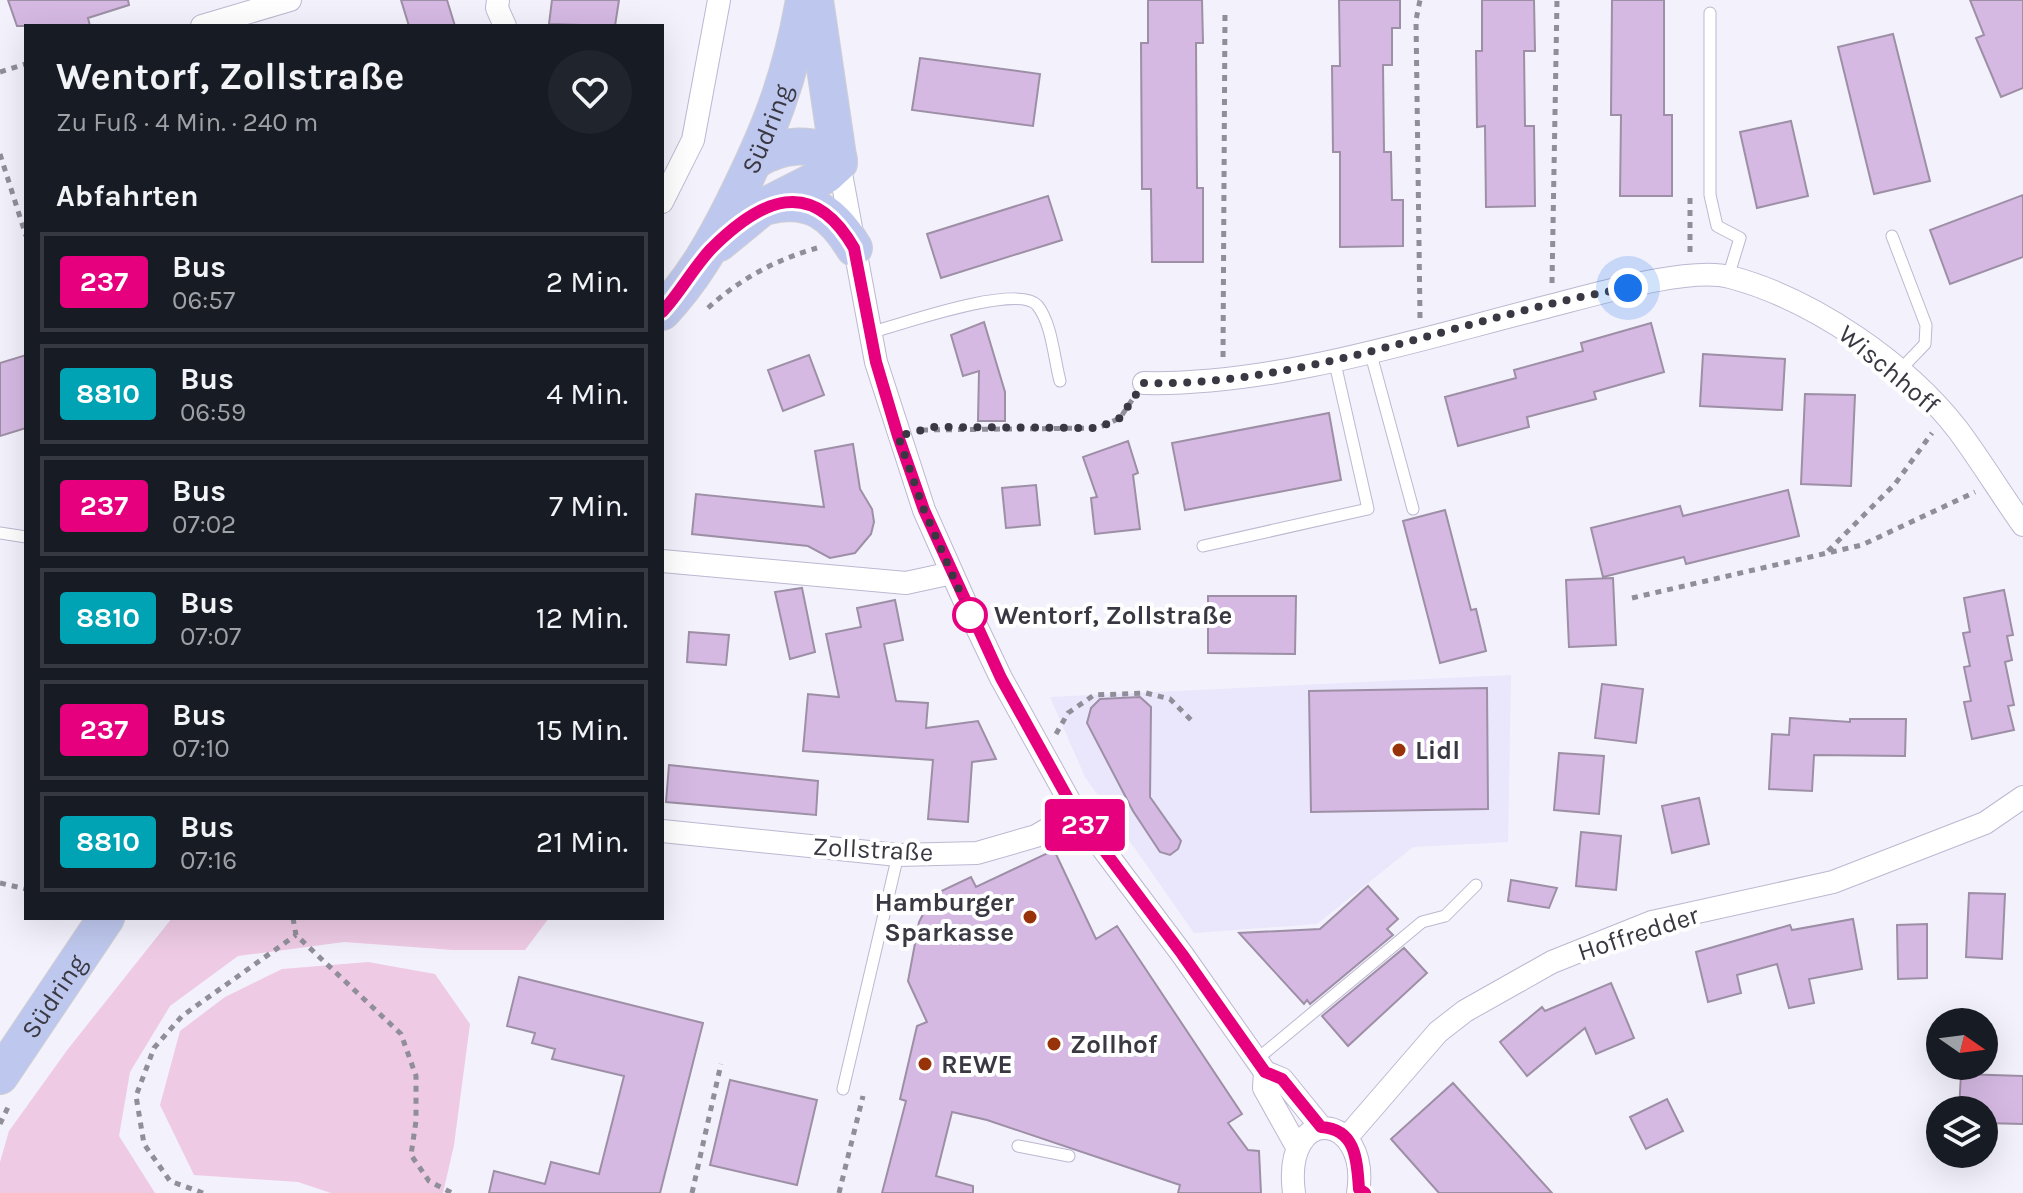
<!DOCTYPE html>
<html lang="de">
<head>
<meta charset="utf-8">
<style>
  body { margin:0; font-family:Karla,sans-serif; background:#20242c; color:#f1f3f6; height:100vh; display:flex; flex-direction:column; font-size:30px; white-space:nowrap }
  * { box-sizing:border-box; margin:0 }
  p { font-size:26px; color:#9ea1a6 }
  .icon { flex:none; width:44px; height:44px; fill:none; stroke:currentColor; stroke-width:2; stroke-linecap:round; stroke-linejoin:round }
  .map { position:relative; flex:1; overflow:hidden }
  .details { position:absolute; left:24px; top:24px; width:640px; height:896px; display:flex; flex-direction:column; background:#171b24; border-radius:0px; box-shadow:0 8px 32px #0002 }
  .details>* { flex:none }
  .badge { padding:0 16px; border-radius:6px; font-size:28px; line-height:52px }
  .needle { width:52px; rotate:104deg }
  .tools { position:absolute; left:1926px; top:1008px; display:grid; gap:16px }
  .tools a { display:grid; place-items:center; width:72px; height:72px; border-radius:50%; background:#171b24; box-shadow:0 8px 32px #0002; font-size:40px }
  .you { position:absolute; width:40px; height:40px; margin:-20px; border:6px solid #fff; border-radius:50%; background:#1a73e8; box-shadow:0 0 0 12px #1a73e833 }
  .map>.badge { position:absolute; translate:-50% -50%; box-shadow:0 0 0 4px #fff }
  h2 { padding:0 32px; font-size:30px; line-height:72px }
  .round { display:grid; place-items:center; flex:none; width:84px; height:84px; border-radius:42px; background:#20242c }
  .summary { display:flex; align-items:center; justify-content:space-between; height:136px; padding:0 32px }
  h1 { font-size:38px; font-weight:700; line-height:60px }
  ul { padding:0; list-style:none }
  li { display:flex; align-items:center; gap:24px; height:100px; margin:0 16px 12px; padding:0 16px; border:4px solid #363941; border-radius:0px }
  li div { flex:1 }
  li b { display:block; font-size:30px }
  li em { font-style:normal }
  li .badge { min-width:88px; font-weight:700; text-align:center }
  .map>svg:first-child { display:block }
  .built { fill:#eae6fb }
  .green { fill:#eecae5 }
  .building { fill:#d5b9e3; stroke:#9d8fa5; stroke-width:2 }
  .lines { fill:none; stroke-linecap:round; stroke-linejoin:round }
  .lane-casing { stroke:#bcb8d1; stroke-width:13 }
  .street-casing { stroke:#bcb8d1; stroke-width:24 }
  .primary-casing { stroke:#d0cfd2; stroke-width:38 }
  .path { stroke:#908e98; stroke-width:5; stroke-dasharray:6 6; stroke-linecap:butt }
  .lane { stroke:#fff; stroke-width:11 }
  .street { stroke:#fff; stroke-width:22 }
  .primary { stroke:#bec8ee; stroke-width:36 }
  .line-casing { stroke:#fff; stroke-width:18 }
  .line { stroke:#e6007e; stroke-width:12 }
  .walk { stroke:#3a3842; stroke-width:8; stroke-dasharray:0 14.4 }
  .stop-dot { fill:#fff; stroke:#e6007e; stroke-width:4 }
  .poi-dot { fill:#983209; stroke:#fff; stroke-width:3 }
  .labels { text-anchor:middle; stroke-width:8; stroke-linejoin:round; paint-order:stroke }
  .street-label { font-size:26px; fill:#3a3842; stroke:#fff }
  .stop-label { font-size:26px; font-weight:bold; fill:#3a3842; stroke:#fff; text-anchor:start }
  .poi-label { font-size:26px; font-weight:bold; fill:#3a3842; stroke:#fff; text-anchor:start }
</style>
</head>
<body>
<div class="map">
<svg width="2023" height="1193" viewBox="0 0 2023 1193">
  <rect width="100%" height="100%" fill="#f3f1fc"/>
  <path class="built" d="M1511,675L1508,842L1413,847L1317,924L1194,933L1085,777L1050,697Z"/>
  <path class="green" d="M172,918H549L525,950H453L344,942L238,956L170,1006L130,1072L119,1136L155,1193H0V1162L9,1131L68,1049Z
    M368,962L435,974L470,1024L454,1145L443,1193H331L298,1182L194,1175L160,1105L180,1031L225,997L282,969Z"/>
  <path class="building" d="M8,0H128L129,5L88,18L90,26H17Z
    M401,0H447L455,26H409Z
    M552,0H619L615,26L549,24Z
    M1148,0H1202L1203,43H1196L1197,188H1203V262H1152L1151,189H1142L1141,43H1148Z
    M1339,0H1400V28H1392V65H1383L1384,152H1391L1392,200H1403V246L1340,247V152H1333L1332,66H1340Z
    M1482,0H1534L1535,51H1524L1525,126H1534L1535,206L1486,207L1485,126L1477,127L1476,51H1482Z
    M1612,0H1664V115H1672V196H1620L1621,115H1611Z
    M1970,0H2023V88L2001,97L1976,38L1984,35Z
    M1893,34L1930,181L1874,194L1838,47Z
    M920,58L1040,74L1033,126L912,110Z
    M1791,121L1808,196L1757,208L1740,132Z
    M2023,195V257L1950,284L1930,230Z
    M1048,196L1062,240L941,278L927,234Z
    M984,322L1005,392V421H978L979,371L963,376L951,335Z
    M1651,323L1664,372L1594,392L1596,399L1527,417L1529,427L1458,446L1445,397L1516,378L1514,370L1583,351L1581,343Z
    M1703,354L1785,359L1782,410L1700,406Z
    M26,355V428L0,436V363Z
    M809,355L824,395L783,411L768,370Z
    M1805,394L1855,395L1851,486L1801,484Z
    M1329,413L1341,480L1185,510L1172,443Z
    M1128,441L1138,473L1133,475L1140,529L1095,534L1091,498L1097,497L1083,457Z
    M853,444L860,489L872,509L874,522L871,534L855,553L830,558L808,546L692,534L696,494L824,507L815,451Z
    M1036,485L1040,525L1006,528L1002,488Z
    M1788,490L1799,536L1686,564L1684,557L1603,577L1591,528L1680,506L1683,516Z
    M1445,510L1471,610L1476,609L1486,651L1440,663L1403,521Z
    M1613,578L1616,645L1569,647L1566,580Z
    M802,588L815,652L790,659L775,592Z
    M2004,590L2013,635L2007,636L2012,660L2005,662L2014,705L2008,706L2014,730L1972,739L1964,702L1971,701L1964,667L1970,666L1963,633L1970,632L1964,598Z
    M1208,596H1296L1295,654L1208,653Z
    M895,600L903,640L884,644L896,701L928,703L926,728L978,721L996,759L972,762L968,822L928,819L933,760L803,751L808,694L839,697L826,634L861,627L857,608Z
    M689,632L729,635L726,665L687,662Z
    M1602,684L1643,689L1636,743L1595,738Z
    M1487,688L1488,809L1311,812L1309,691Z
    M1140,697L1151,707L1150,797L1181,841L1178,849L1170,855L1160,852L1133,811L1087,723L1091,708L1100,699Z
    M1790,718L1850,722V719H1906L1905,756L1814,755L1812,791L1769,789L1772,734L1789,735Z
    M1559,753L1604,756L1599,814L1554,810Z
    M669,765L818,781L816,815L666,802Z
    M1699,798L1709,844L1672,853L1662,806Z
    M1581,832L1621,836L1616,890L1576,886Z
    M1054,850L1096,939L1117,926L1242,1114L1228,1123L1248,1150L1259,1151L1261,1193H1178L1180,1185L987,1120L952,1112L936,1176L973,1186V1193H882L906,1101L900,1099L917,1026L927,1022L908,981L919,922L933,895L971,877L976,887Z
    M1511,880L1557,888L1549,908L1508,901Z
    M1368,886L1398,919L1387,929L1393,935L1310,1004L1307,1000L1304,1004L1239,933L1320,929Z
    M1969,893L2005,894L2002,959L1966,957Z
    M1853,919L1862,969L1809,979L1814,1003L1789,1008L1777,964L1737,975L1741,993L1708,1002L1696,952L1790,925L1792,930Z
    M1927,924V978L1898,979L1897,925Z
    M1404,948L1427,973L1348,1046L1322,1016Z
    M519,977L703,1023L660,1193H489L494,1171L545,1184L551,1162L599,1174L624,1076L552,1059L555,1049L532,1043L535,1033L507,1026Z
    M1611,983L1634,1038L1596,1054L1585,1028L1527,1076L1500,1042L1542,1007L1545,1011Z
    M1961,1074L2023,1076V1124L1984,1123V1110H1959Z
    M730,1080L817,1100L797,1185L710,1165Z
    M1453,1083L1552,1193H1439L1391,1139Z
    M1667,1099L1683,1131L1646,1149L1630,1117Z"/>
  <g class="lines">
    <defs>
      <path id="lane" d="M1710,13V195L1717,226L1740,238L1728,277
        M1892,236L1926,325L1925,344L1899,371
        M870,333C898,325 1017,283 1037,305C1052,323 1054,359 1060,381
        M1370,351L1413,509
        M0,533L26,537
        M1203,546L1368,509L1334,359
        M1256,1060L1422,922L1445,916L1476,885
        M843,1089L898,855
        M1018,1146L1069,1156"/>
      <path id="street" d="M498,0L497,8L505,26
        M202,26L290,0
        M839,163L876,362L924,510L969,611L1001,678L1076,813L1182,954L1265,1072L1282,1079L1321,1127
        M662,202L693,140L719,0
        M1144,383C1274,386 1419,339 1546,307C1590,296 1688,266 1730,277C1813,299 1906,363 1958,430C1981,461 2001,494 2023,525
        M662,561L906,583L952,573
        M662,831L898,855L977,853L1036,836L1076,813
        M1265,1072L1264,1088L1297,1147
        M1348,1136L1438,1032L1465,1011L1552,962L1652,922L1833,882L1985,823L2023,797
        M1294,1193C1282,1101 1371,1112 1358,1193"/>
      <g id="primary">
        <path d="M756,160C782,144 814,140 839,160"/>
        <path d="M768,206C810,196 833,213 854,248"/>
        <path d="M719,243L763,207L826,175L839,163L815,0"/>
        <path id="s1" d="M662,312C693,279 713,244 733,204C769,132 790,80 804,0"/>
        <path id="s2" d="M0,1076L106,918"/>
      </g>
    </defs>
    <use href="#lane" class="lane-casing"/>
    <use href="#street" class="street-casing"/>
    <use href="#primary" class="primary-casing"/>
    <path class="path" d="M0,72L26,64
      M0,154L26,236
      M1690,252V198
      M1552,283L1557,0
      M708,308C740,279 775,260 817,248
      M1420,318L1416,20L1420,0
      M1223,357L1225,10
      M922,430L1098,428L1120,418L1132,400
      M1828,551L1895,484L1932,433
      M1632,598L1862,545L1975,492
      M1056,734L1068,713L1094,695L1146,693L1170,699L1193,722
      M0,883L26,889
      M293,918L296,935L401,1034L416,1076V1121L411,1155L429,1181L452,1193
      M0,1124L10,1103
      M203,1193L170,1181L144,1144L136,1096L154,1048L182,1016L296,935
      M692,1193L721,1064
      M839,1193L863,1096"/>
    <use href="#lane" class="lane"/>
    <use href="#street" class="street"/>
    <use href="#primary" class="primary"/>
  </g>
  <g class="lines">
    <defs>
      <path id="line" d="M662,312C680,293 693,268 711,249C761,199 812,175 854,248L876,362L898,436L924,510L1001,678L1076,813L1182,954L1265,1072L1282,1079L1321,1127C1356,1129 1357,1160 1359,1189L1365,1193"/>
    </defs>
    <use href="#line" class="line-casing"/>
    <use href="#line" class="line"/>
    <path class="walk" d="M970,615L924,510L898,436L934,427L1098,428L1120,418L1144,383C1309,387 1466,315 1628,288"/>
  </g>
  <circle class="stop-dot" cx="970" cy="615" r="16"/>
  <g class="poi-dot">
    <circle cx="1399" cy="750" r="8"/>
    <circle cx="1030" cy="917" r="8"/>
    <circle cx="1054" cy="1044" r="8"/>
    <circle cx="925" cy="1064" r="8"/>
  </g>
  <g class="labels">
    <g class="street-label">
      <text dy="9" stroke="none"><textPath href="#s1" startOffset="212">Südring</textPath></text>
      <text transform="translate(1889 369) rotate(40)" y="9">Wischhoff</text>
      <text transform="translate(873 849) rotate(3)" y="9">Zollstraße</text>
      <text transform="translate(1638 933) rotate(-18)" y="9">Hoffredder</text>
      <text dy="9" stroke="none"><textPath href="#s2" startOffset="96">Südring</textPath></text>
    </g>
    <g class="stop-label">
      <text x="994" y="624">Wentorf, Zollstraße</text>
    </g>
    <g class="poi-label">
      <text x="1415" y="759">Lidl</text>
      <text x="1014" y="911" text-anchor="end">Hamburger<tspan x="1014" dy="30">Sparkasse</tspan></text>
      <text x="1070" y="1053">Zollhof</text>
      <text x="941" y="1073">REWE</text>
    </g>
  </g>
</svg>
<div class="tools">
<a><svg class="needle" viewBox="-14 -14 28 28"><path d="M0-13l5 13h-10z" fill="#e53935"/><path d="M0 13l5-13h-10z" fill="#9ea1a6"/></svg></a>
<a><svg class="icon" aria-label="layers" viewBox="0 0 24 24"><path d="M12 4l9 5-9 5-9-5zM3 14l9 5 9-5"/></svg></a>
</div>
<div class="you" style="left:1628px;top:288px"></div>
<b class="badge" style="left:1085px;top:825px;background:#e6007e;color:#fff">237</b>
<section class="details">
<div class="summary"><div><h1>Wentorf, Zollstraße</h1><p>Zu Fuß · 4 Min. · 240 m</p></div><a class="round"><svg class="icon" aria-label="heart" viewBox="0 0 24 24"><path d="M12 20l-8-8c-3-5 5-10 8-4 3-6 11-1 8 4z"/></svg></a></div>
<h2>Abfahrten</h2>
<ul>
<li><span class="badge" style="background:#e6007e;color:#fff">237</span><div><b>Bus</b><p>06:57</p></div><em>2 Min.</em></li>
<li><span class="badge" style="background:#00a3b4;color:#fff">8810</span><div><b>Bus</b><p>06:59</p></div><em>4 Min.</em></li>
<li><span class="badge" style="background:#e6007e;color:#fff">237</span><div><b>Bus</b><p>07:02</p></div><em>7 Min.</em></li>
<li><span class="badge" style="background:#00a3b4;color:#fff">8810</span><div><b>Bus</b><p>07:07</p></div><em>12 Min.</em></li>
<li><span class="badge" style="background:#e6007e;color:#fff">237</span><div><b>Bus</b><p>07:10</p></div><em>15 Min.</em></li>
<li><span class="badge" style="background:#00a3b4;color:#fff">8810</span><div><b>Bus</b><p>07:16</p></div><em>21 Min.</em></li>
</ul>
</section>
</div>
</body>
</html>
